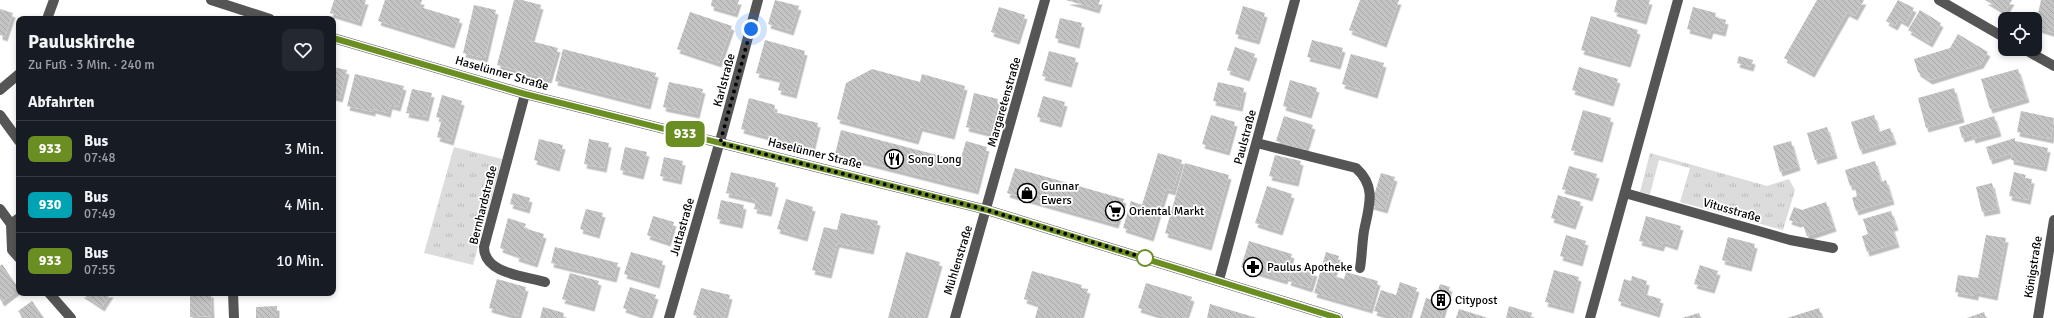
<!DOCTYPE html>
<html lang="de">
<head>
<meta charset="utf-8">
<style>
  body { margin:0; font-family:Signika,sans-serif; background:#242831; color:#f1f3f6; height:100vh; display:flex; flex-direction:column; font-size:15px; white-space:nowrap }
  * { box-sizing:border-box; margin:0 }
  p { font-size:13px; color:#9ea1a6 }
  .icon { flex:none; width:22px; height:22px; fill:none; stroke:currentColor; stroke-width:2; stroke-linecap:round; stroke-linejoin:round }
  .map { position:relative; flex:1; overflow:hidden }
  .panel { position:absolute; left:16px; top:16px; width:320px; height:280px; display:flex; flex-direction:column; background:#171b24; border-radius:8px; box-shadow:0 2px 6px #0003 }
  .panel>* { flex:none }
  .badge { padding:0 8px; border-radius:6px; font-size:14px; line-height:26px }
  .fabs { position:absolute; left:1998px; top:12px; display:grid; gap:8px }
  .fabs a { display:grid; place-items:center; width:44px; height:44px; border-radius:8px; background:#171b24; box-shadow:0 2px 6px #0003; font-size:20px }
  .you { position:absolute; width:20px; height:20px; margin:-10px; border:3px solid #fff; border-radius:50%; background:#1a73e8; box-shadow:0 0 0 6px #1a73e833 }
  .map>.badge { position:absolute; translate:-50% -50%; box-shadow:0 0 0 2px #fff }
  h2 { padding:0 12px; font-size:15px; line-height:36px }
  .round { display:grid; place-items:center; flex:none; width:42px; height:42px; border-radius:8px; background:#242831 }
  .head { display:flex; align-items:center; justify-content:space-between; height:68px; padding:0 12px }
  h1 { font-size:19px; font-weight:700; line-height:30px }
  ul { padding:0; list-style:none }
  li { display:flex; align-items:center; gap:12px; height:56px; padding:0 12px; border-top:1px solid #363941 }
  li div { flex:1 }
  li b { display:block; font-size:15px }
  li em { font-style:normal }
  li .badge { min-width:44px; font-weight:700; text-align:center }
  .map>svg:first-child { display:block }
  .grass { fill:url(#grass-tufts) }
  .building { fill:url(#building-back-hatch); filter:url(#shadow) }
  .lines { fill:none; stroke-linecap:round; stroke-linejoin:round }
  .minor { stroke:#555; stroke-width:10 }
  .line-casing { stroke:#fff; stroke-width:9 }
  .line { stroke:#6b8e23; stroke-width:6 }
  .walk { stroke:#000; stroke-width:4; stroke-dasharray:0 7.2 }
  .stop-dot { fill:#fff; stroke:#6b8e23; stroke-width:2 }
  .labels { text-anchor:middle; stroke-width:3.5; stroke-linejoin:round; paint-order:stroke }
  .street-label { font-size:12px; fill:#000; stroke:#fff }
  .poi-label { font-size:12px; fill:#000; stroke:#fff; text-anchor:start }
</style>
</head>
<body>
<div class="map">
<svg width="2054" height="318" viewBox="0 0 2054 318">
  <defs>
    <pattern id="grass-tufts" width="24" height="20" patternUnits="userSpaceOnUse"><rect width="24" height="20" fill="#dcdcdc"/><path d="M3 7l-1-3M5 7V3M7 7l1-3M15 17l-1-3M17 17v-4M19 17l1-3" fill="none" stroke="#bbb"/></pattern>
    <pattern id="building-back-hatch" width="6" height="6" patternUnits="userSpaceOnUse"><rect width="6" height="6" fill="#c4c4c4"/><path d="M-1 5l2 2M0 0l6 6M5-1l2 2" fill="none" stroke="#a7a7a7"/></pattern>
    <filter id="shadow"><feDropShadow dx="2.5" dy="4.5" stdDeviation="0" flood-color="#0004"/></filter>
  </defs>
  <rect width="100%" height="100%" fill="#fff"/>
  <path class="grass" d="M454,147L502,159L473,265L424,253Z
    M1650,153L1767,186L1789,179L1795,190L1783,230L1680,202L1690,168L1659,160L1650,194L1640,192Z"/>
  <path class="building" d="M334,0H366L359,22L330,13Z
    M385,0H422L420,7L460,19L452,44L378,21Z
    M514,0H522L541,5L531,41L558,48L549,79L497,65Z
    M712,0H739L735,13L711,6Z
    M775,0L799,6L791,31L768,24Z
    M1066,0H1100L1097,9Z
    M1360,0H1399L1384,43L1349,30Z
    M1617,0H1650L1644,20L1614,12Z
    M1817,0H1864L1855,16L1847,12L1812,73L1784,58Z
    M1898,0L1914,8L1906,23L1899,19L1895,26L1886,21Z
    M1985,0H2012L2005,12Z
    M2041,0H2054V33L2035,27Z
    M474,5L496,10L485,58L463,53Z
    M1243,6L1265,13L1257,40L1235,34Z
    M999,7L1025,15L1017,40L991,32Z
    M1693,7L1716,13L1715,17L1726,20L1723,32L1711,29L1709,35L1687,29Z
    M0,9L13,13L5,37L0,35Z
    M1920,10L1941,23L1930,43L1908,30Z
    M690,12L732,26L719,63L677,49Z
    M1591,16L1638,30L1628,63L1581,50Z
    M1060,18L1082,23L1077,44L1055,38Z
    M1958,34L1988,52L1981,64L1930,80L1918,72L1914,59L1950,48Z
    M765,40L805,51L794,94L778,90L781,79L756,73Z
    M1312,40L1343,48L1338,65L1307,57Z
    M1235,47L1255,54L1247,77L1227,70Z
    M563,49L656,73L648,105L555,81Z
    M1049,51L1076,58L1069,83L1042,76Z
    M1351,54L1384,63L1375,94L1342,84Z
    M1739,56L1753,60L1751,67L1737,63Z
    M333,67L347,70L340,98L333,96Z
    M1579,67L1618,79L1611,102L1572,90Z
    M872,69L920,82L922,74L965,86L952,135L920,127L916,140L837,119L846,83Z
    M2018,69L2027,98L1990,109L1981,79Z
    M355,74L404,86L398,107L390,105L388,113L373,109V112L347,106Z
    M1290,80L1317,88L1309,114L1283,106Z
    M669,82L703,89L697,114L663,107Z
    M1218,82L1244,88L1240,107L1213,101Z
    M1954,88L1962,118L1926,128L1918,98Z
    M412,89L432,93L426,117L406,113Z
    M974,93L998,99L990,133L966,127Z
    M442,95L462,101L451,141L437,137L442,119L436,117Z
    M1043,96L1065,102L1059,123L1037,117Z
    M749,98L775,105L774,112L818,123L812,148L741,129Z
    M1583,110L1611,118L1600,158L1571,150Z
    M2021,111L2054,118L2051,139L2017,132Z
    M1211,115L1235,122L1227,151L1202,144Z
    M1874,115L1879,132L1890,128L1894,140L1860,150L1851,122Z
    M1284,116L1313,125L1305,150L1276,141Z
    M1994,116L1999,132L1973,139L1972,135L1962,138L1959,127Z
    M1827,127L1835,154L1815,160L1807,133Z
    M841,130L960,161L966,141L987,147L976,190L835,154Z
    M2015,138V141L2048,148L2044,167L2011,160L2012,153L1990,160L1986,147Z
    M539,139L563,145L557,167L534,160Z
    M589,139L609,143L604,168L584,164Z
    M1791,141L1798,166L1780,172L1773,146Z
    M625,147L647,152L641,175L620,170Z
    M1158,153L1182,160L1173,191L1166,189L1151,237L1123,228L1131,201L1142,205Z
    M1275,155L1301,161L1296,182L1269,176Z
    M664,157L683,161L679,180L660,176Z
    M1875,161L1881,182L1886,180L1892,200L1856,211L1852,198L1857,196L1854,185L1850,186L1845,170Z
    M1185,163L1229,175L1209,246L1165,233Z
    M1569,166L1597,174L1590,197L1562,189Z
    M1015,168L1124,199L1116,224L1007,193Z
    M731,172L776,183L769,212L754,209L756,200L726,193Z
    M2014,172L2026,175L2025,178L2032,179L2028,200L2009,196Z
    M1381,173L1395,177L1385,209L1371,205Z
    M1992,183L1998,209L1982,212L1976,187Z
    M1267,186L1292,194L1280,231L1255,223Z
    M513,193L530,198L527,209L510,204Z
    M1558,195L1581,202L1573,225L1551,218Z
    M786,199L813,207L805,237L777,229Z
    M721,200L744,205L740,224L717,219Z
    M1826,202L1834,227L1807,236L1802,222L1798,223L1789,220L1794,207L1802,210Z
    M586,209L603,213L597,234L580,229Z
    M1891,211L1896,226L1892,227L1897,243L1867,252L1862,236L1868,234L1863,219Z
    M841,213L878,221L871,250L837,243L829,274L812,270L824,227L837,230Z
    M653,216L674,222L668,242L647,235Z
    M1646,216L1681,226L1675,246L1663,242L1661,247L1639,241Z
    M508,218L526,224L524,228L544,234L535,263L516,257L517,254L500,248Z
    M1566,235L1586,241L1580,262L1560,256Z
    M1986,235L2006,238L1995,296L1976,292V296L1955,292L1958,275L1978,278Z
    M1728,237L1755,244L1749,267L1722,260Z
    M1249,241L1292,254L1285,280L1241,267Z
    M555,247L618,263L614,278L551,263Z
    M631,252L663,261L657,284L624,274Z
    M906,252L940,262L924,318H888Z
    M1326,252L1339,256L1333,276L1344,279L1346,272L1378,281L1370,309L1314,293Z
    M2,264L19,289L2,302L0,299V266Z
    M1293,265L1315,272L1310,288L1288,281Z
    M1700,265L1718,271L1712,289L1694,284Z
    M1554,270L1579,277L1571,309L1545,302Z
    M1032,271L1082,285L1081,288L1088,289L1080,318H1035L1039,304L1024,299Z
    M570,273L599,281L592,307L562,299Z
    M1632,276L1647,281L1644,294L1661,299L1657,313L1618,301L1624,279L1631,281Z
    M497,279L526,287L518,316L489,308Z
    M1400,282L1417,288L1408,318H1397L1374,311L1381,290L1396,295Z
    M1146,283L1192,297L1185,318H1170L1138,308Z
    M1440,284L1450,287L1441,318H1420L1426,298L1435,301Z
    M630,287L656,295L649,317L623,308Z
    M701,288L730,295L724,318H705L693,315Z
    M81,293H111L102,307Z
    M190,293H211L212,316L190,317Z
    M32,301L44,318H23L18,311Z
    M1210,304L1257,318H1207Z
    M277,306V318H256V307Z
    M1509,306L1532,313L1530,318H1506Z
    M543,307L564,313L563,318H540Z
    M1819,308L1822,318H1787Z
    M1459,309L1488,318H1456Z
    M1984,312L1986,318H1967Z
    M1699,313L1701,318H1682Z"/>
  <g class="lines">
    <path class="minor" d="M211,0L270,19
      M1939,0L2005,38
      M47,19L54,0
      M333,38L525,94L987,210L1338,318
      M2024,49L2054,66
      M0,90L19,74
      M525,94L484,247C484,274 525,276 545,282
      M0,115L19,141
      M1257,143L1356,168C1377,187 1369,206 1364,231C1362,243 1362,256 1360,268
      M1625,193L1790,240L1833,248
      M0,209L11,224L12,250L19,258
      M11,224L19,218
      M1219,280L1295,0
      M49,293L71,318
      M233,293L234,318
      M669,318L722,134L758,0
      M955,318L1045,0
      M1590,318L1678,0
      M2038,318L2054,220"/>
  </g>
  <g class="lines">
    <defs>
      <path id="line" d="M333,38L525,94L987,210L1338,318"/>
    </defs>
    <use href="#line" class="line-casing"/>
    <use href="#line" class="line"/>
    <path class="walk" d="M751,29L720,143L987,210L1145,258"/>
  </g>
  <defs>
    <symbol id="restaurant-ring" viewBox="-11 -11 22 22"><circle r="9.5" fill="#fff" stroke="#000" stroke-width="1.5"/><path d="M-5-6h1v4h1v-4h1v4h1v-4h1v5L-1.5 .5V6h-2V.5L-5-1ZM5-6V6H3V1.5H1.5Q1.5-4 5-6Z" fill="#000"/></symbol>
    <symbol id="shop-ring" viewBox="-11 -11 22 22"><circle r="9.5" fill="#fff" stroke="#000" stroke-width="1.5"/><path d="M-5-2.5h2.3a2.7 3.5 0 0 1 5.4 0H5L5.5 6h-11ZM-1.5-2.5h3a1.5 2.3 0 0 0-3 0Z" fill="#000"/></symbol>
    <symbol id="supermarket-ring" viewBox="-11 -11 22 22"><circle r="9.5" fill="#fff" stroke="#000" stroke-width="1.5"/><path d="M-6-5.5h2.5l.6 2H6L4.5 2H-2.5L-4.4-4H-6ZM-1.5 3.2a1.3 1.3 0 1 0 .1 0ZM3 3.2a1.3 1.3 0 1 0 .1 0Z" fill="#000"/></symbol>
    <symbol id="pharmacy-ring" viewBox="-11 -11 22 22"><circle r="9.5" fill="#fff" stroke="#000" stroke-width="1.5"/><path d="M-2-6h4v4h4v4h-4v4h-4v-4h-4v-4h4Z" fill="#000"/></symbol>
    <symbol id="building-ring" viewBox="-11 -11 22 22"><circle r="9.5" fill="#fff" stroke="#000" stroke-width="1.5"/><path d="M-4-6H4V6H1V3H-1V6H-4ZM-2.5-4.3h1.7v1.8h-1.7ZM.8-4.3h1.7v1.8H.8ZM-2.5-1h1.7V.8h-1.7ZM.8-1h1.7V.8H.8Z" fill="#000"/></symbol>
  </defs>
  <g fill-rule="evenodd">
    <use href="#restaurant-ring" x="883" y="148" width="22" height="22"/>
    <use href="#shop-ring" x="1016" y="182" width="22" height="22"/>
    <use href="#supermarket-ring" x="1104" y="200" width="22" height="22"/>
    <use href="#pharmacy-ring" x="1242" y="256" width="22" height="22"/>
    <use href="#building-ring" x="1430" y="289" width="22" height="22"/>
  </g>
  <circle class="stop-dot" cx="1145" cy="258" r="8"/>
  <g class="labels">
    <g class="street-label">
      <text transform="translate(502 73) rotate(16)" y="4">Haselünner Straße</text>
      <text transform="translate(724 80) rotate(-75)" y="4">Karlstraße</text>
      <text transform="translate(1004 102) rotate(-74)" y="4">Margaretenstraße</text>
      <text transform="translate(1245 137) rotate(-75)" y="4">Paulstraße</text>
      <text transform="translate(815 153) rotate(14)" y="4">Haselünner Straße</text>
      <text transform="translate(483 205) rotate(-76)" y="4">Bernhardstraße</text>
      <text transform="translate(1732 210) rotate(16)" y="4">Vitusstraße</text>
      <text transform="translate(682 227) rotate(-74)" y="4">Juttastraße</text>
      <text transform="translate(958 260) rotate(-73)" y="4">Mühlenstraße</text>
      <text transform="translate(2033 267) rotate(-81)" y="4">Königstraße</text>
    </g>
    <g class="poi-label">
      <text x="908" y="163">Song Long</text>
      <text x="1041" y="190">Gunnar<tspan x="1041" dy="14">Ewers</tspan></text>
      <text x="1129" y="215">Oriental Markt</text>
      <text x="1267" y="271">Paulus Apotheke</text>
      <text x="1455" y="304">Citypost</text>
    </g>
  </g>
</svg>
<div class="fabs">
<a><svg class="icon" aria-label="locate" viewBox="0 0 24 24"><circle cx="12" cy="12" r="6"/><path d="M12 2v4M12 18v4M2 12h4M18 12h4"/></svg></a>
</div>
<div class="you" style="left:751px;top:29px"></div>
<b class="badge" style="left:685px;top:134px;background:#6b8e23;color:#fff">933</b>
<section class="panel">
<div class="head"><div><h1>Pauluskirche</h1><p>Zu Fuß · 3 Min. · 240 m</p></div><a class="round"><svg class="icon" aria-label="heart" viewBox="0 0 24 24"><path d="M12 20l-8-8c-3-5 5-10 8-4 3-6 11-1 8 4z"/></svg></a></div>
<h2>Abfahrten</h2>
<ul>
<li><span class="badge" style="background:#6b8e23;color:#fff">933</span><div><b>Bus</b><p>07:48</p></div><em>3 Min.</em></li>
<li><span class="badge" style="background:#00a3b4;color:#fff">930</span><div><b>Bus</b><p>07:49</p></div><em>4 Min.</em></li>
<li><span class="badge" style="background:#6b8e23;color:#fff">933</span><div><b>Bus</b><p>07:55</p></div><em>10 Min.</em></li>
</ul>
</section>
</div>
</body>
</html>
